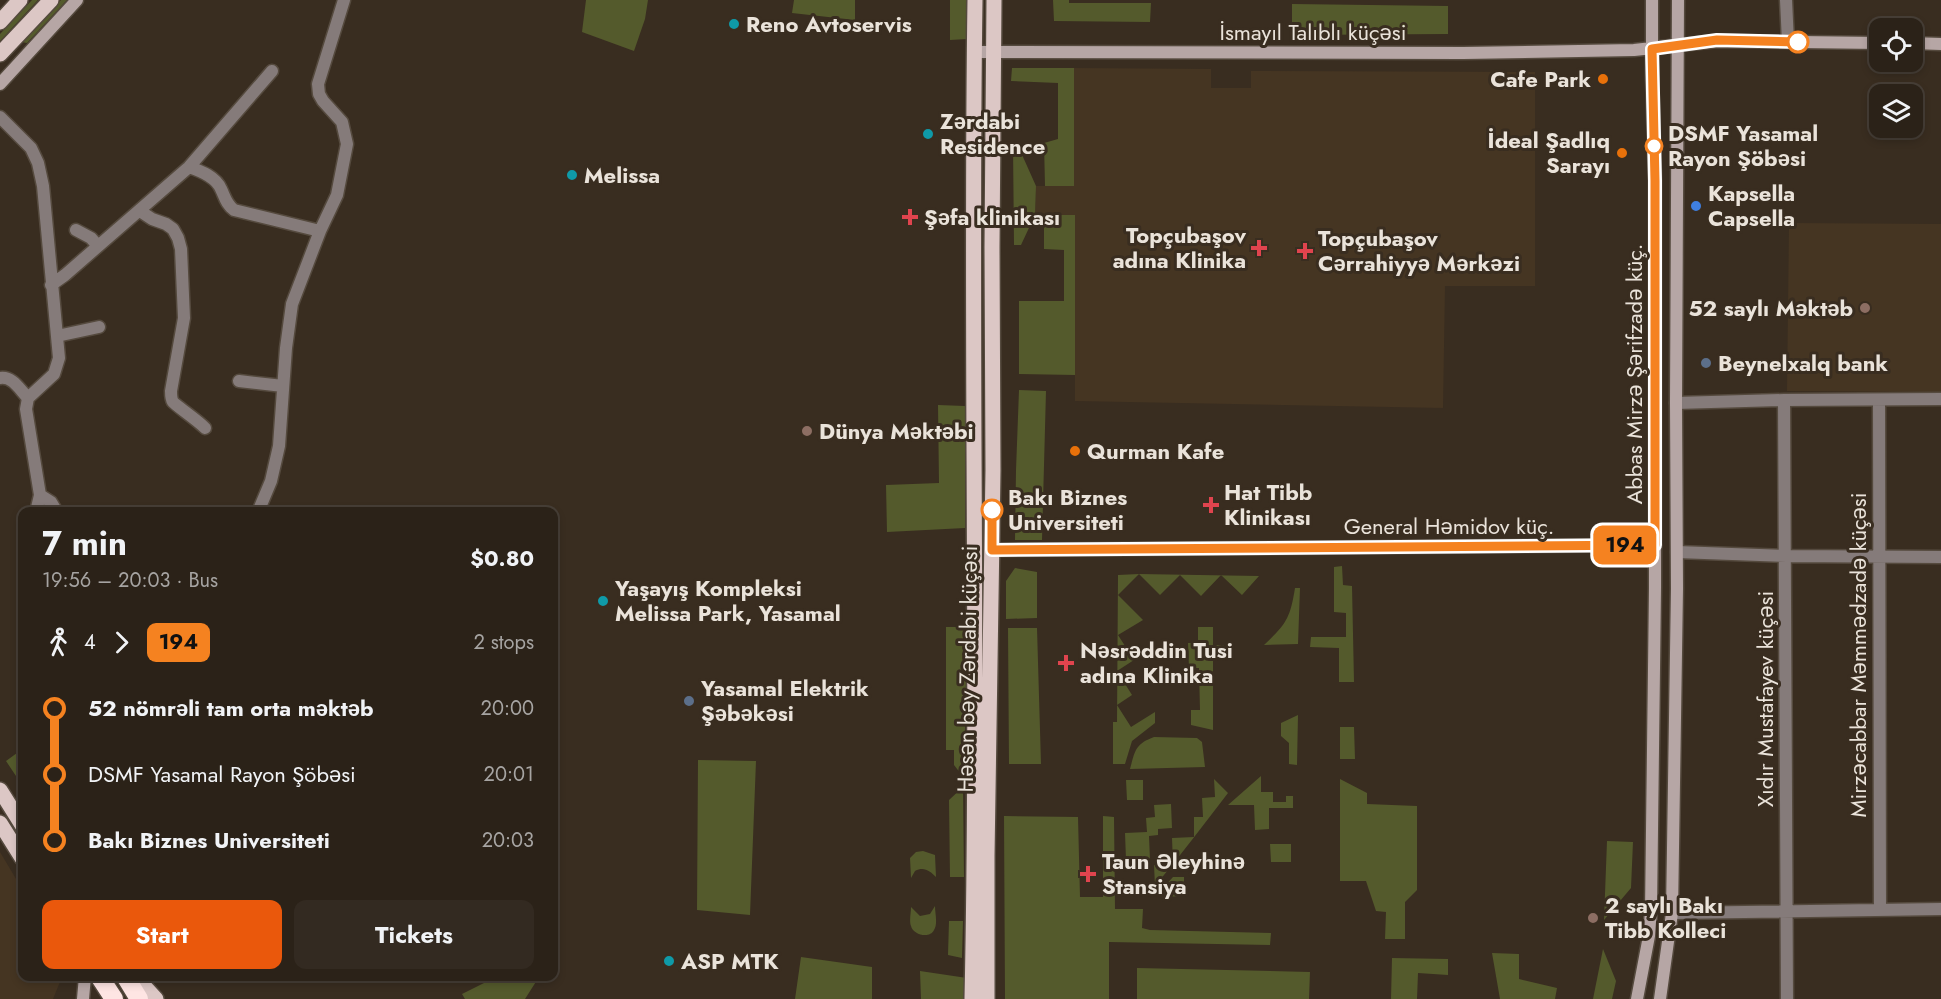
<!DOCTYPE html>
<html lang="en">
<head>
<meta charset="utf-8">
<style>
  body { margin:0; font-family:Jost,sans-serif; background:#332a21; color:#f1f3f6; height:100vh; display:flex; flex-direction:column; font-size:22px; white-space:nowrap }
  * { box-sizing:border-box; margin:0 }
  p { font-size:20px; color:#a6a4a2 }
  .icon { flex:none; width:33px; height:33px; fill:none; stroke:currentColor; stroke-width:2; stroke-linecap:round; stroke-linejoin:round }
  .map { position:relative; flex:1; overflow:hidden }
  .sheet { position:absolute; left:18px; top:507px; width:540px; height:474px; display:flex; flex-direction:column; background:#2b2218; border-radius:12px; box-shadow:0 3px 9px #0003,0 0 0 2px #473f37 }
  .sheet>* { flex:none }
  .badge { padding:0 12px; border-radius:9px; font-size:21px; line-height:39px }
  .controls { position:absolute; left:1869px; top:18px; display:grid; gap:12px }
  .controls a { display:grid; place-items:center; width:54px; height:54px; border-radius:12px; background:#2b2218; box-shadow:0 3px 9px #0003,0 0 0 2px #473f37; font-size:30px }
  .map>.badge { position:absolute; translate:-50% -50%; box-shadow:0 0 0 3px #fff }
  .legs { display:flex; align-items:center; gap:9px; height:66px; padding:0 24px; font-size:20px }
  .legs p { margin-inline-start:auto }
  .summary { display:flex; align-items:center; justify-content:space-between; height:102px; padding:0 24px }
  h1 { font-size:33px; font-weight:700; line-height:45px }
  .button { display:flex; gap:12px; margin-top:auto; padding:12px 24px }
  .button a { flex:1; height:69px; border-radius:12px; background:#ea580c; color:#fff; font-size:24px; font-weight:700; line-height:69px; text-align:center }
  .button a+a { background:#332a21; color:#f1f3f6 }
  ul { padding:0 24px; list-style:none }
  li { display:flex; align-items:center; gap:21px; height:66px; font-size:22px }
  li i { display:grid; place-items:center; width:9px; height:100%; margin:0 8px; background:currentColor }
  li i::after { content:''; width:15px; height:15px; margin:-8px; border:4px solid; border-radius:50%; background:#2b2218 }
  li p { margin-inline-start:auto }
  li:first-child i { background:linear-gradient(#0000 50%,currentColor 0) }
  li:last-child i { background:linear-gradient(currentColor 50%,#0000 0) }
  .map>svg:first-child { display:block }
  .built { fill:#453522 }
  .green { fill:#545a2c }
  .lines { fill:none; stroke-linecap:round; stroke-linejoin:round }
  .street-casing { stroke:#554a3e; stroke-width:15 }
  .secondary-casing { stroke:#554a3e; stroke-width:15 }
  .primary-casing { stroke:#554a3e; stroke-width:18 }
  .highway-casing { stroke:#554a3e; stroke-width:21 }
  .street { stroke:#857b7a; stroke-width:12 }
  .secondary { stroke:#b6a6a5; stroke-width:12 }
  .primary { stroke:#dcc7c5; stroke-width:15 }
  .highway { stroke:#fee5e3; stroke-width:18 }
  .line-1-casing { stroke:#fff; stroke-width:14 }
  .line-1 { stroke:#f58220; stroke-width:9 }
  .culture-dot { fill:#0f9aa8; stroke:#392d20; stroke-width:2 }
  .stop-1-dot { fill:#fff; stroke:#f58220; stroke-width:3 }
  .food-dot { fill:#e8710a; stroke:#392d20; stroke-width:2 }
  .shop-dot { fill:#3f7fe0; stroke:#392d20; stroke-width:2 }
  .health-dot { fill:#e0444e; stroke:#392d20; stroke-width:2 }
  .education-dot { fill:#8d6e63; stroke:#392d20; stroke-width:2 }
  .service-dot { fill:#5c6f8a; stroke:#392d20; stroke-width:2 }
  .labels { text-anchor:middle; stroke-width:6; stroke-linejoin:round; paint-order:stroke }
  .poi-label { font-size:22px; font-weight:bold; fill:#eae3da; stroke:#392d20; text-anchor:start }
  .street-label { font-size:22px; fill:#eae3da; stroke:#392d20 }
  .stop-label { font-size:22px; font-weight:bold; fill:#eae3da; stroke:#392d20; text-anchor:start }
</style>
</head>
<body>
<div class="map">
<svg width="1941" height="999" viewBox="0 0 1941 999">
  <rect width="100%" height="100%" fill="#392d20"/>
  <path class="built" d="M1074,68L1211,69V88H1251V71L1535,72V286H1445L1443,408L1075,401V216L1035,215L1036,186H1074Z
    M1789,223L1941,224V392L1787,391Z
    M0,852L22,889V976L62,977L53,999H0Z"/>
  <path class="green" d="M32,0H38L0,41V34Z
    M61,0H67L27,43L21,42Z
    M586,0H648L645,19L634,51L582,32Z
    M794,0H855V20L792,13Z
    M950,0H967V39L950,40Z
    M1053,0H1069V3H1151L1150,22L1054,21Z
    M1292,4L1448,6V34L1292,35Z
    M1012,68H1074V186H1045L1044,143L1058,139V83L1011,81Z
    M1013,146L1019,148L1036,186L1035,215L1021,245H1014Z
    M1044,215H1075V375L1019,374V301H1064V250L1044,249Z
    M1019,390L1046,391L1042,540H1015L1016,470Z
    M938,405L965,406V528L887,532L886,485L939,483Z
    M1342,566L1343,585L1352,586L1354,682H1339V648L1310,647L1311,637H1346V613L1334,612V567Z
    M1015,568L1037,572V618L1006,619V581Z
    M1139,574L1259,576L1242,595L1221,575L1201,596L1180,575L1160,595L1139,574L1118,595L1143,620L1118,635L1134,660L1117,671L1132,695L1117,705L1131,727L1155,712V723L1132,741L1125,764H1113V722H1117L1118,575Z
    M1295,588H1300L1298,644L1264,645C1286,624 1290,619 1295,588Z
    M946,627H967L964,778L954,765V750H946Z
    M1198,627H1213V645H1224V659L1213,660V730L1191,725V710H1200L1199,668H1189L1188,643H1198Z
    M1008,628H1037L1041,764H1009Z
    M1298,715L1297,765L1289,764V743L1281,736V723Z
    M1340,727H1354L1355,759H1340Z
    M1154,737L1197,738L1202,742L1205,767L1130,769C1135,751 1135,744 1154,737Z
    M17,753L22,761V785L6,761Z
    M698,760L756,761L750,915L697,910Z
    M1261,776V792H1273V802H1286V796H1293V808H1269V829L1255,830L1254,805H1228Z
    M1214,779L1228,793C1204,824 1180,856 1155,886L1154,865H1173L1172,838L1194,837V817H1203L1202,798L1215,797Z
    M1340,779L1367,793V804L1417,806V890L1405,902V939H1385L1386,912L1376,911L1366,881H1340Z
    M1126,780H1143V800H1127Z
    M963,787L964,877H950L949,800Z
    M1171,804L1172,828L1158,829V835L1149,836L1150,860H1126L1125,833L1147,832L1146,818L1155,817L1154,805Z
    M1004,816L1078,817L1080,897H1103V816L1114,817L1115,909H1143L1142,928L1150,930L1271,933L1270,945L1109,942V999H1005Z
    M1607,841L1633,842L1631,888L1604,920Z
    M1270,844H1291V862H1271Z
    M923,851L935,855L936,877C930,871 924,866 915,871L911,878L910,858L916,852Z
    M1173,877H1184V896L1162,897V889Z
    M935,906C935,913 938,924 934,930C930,939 913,935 911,926C909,921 911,913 911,907L920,916L930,914Z
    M949,921H963L962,958L948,955Z
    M1603,949L1616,981L1612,999H1593Z
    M1492,953L1519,954V979L1557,988L1555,999H1500Z
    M801,957L872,967V999H795Z
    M1392,958L1448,959V975L1418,973L1417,999H1391Z
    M1137,968L1310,972L1309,999H1137Z
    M920,971L967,978L966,999H921Z
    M496,977V976L539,977L525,999H465L462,994Z"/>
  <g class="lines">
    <defs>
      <path id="street" d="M1786,0L1788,42
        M0,117L31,148L38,163L43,186L59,358L54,374L28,398L26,409L40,495
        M189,167C201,171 216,177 221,189C225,197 226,204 234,210L320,231
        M140,211L152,219L166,224L173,229L178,238L181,249L184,318L171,391C171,395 171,399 173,402C174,404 200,422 205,428
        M76,230L91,238L98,246
        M51,285L65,275L189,167L272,71
        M57,336L99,327
        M0,378C13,376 20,390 28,398
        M239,381L283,386
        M1784,400L1787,999
        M1879,400L1880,909
        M1676,403L1784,400L1941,399
        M36,512L40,495L51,502L57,512
        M258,512L271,481L279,446L286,348L292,304L320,231L337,195L347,144L342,122L323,101L319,94L318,84L344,0
        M992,550L1655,545
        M1677,552L1786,556L1941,557
        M1672,913L1941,909"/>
      <path id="secondary" d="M1912,43L1941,44
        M974,52L1463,53L1634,50L1717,41L1880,43
        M0,84L77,0
        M83,999L85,976
        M1637,999L1649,936L1651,911L1655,588V181L1652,76V0
        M1660,999L1672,913L1677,588L1676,403L1678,0"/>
      <path id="primary" d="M0,22L20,0
        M0,54L51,0
        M0,790L22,825
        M0,823L22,858
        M135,976L156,999
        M972,999C979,666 970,333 975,0
        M987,999V856L993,470L992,247L994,0"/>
      <path id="highway" d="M99,976L114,999
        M125,976L139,999"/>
    </defs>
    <use href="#street" class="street-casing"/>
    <use href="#secondary" class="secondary-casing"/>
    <use href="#primary" class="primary-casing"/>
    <use href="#highway" class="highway-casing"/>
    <use href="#street" class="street"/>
    <use href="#secondary" class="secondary"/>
    <use href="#primary" class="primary"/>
    <use href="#highway" class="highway"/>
  </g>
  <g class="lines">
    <defs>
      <path id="line-1" d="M992,510V550L1655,545V181L1652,49L1717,40L1798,42"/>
    </defs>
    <use href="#line-1" class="line-1-casing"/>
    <use href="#line-1" class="line-1"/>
  </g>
  <g class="culture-dot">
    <circle cx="734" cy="24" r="6"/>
    <circle cx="928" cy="134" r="6"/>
    <circle cx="572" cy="175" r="6"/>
    <circle cx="603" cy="601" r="6"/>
    <circle cx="669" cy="961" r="6"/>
  </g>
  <g class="stop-1-dot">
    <circle cx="1798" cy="42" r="10"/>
    <circle cx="1654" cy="146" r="8"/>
    <circle cx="992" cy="510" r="10"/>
  </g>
  <g class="food-dot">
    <circle cx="1603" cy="79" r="6"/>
    <circle cx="1622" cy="153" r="6"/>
    <circle cx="1075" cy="451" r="6"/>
  </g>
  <circle class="shop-dot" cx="1696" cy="206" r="6"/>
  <g class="health-dot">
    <path d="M907 208h6v6h6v6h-6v6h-6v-6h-6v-6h6z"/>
    <path d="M1256 239h6v6h6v6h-6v6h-6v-6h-6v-6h6z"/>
    <path d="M1302 242h6v6h6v6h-6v6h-6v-6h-6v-6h6z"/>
    <path d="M1208 496h6v6h6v6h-6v6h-6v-6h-6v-6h6z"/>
    <path d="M1063 654h6v6h6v6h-6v6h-6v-6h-6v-6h6z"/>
    <path d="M1085 865h6v6h6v6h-6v6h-6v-6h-6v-6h6z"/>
  </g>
  <g class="education-dot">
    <circle cx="1865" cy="308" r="6"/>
    <circle cx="807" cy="431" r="6"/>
    <circle cx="1593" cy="918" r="6"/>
  </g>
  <g class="service-dot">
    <circle cx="1706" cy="363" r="6"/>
    <circle cx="689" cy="701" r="6"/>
  </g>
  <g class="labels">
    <g class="poi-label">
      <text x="746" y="32">Reno Avtoservis</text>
      <text x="1591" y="87" text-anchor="end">Cafe Park</text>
      <text x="940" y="129">Zərdabi<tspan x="940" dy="25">Residence</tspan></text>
      <text x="1610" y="148" text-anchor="end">İdeal Şadlıq<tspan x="1610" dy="25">Sarayı</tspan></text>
      <text x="584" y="183">Melissa</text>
      <text x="1708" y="201">Kapsella<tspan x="1708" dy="25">Capsella</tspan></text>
      <text x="924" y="225">Şəfa klinikası</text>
      <text x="1246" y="243" text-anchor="end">Topçubaşov<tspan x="1246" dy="25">adına Klinika</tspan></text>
      <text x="1318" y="246">Topçubaşov<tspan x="1318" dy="25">Cərrahiyyə Mərkəzi</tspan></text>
      <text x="1853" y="316" text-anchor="end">52 saylı Məktəb</text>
      <text x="1718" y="371">Beynelxalq bank</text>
      <text x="819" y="439">Dünya Məktəbi</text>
      <text x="1087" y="459">Qurman Kafe</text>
      <text x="1224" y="500">Hat Tibb<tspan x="1224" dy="25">Klinikası</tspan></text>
      <text x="615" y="596">Yaşayış Kompleksi<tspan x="615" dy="25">Melissa Park, Yasamal</tspan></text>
      <text x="1080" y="658">Nəsrəddin Tusi<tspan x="1080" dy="25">adına Klinika</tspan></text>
      <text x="701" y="696">Yasamal Elektrik<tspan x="701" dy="25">Şəbəkəsi</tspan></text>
      <text x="1102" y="869">Taun Əleyhinə<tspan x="1102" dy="25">Stansiya</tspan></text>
      <text x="1605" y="913">2 saylı Bakı<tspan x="1605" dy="25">Tibb Kolleci</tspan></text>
      <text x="681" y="969">ASP MTK</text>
    </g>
    <g class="street-label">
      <text x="1313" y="40">İsmayıl Talıblı küçəsi</text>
      <text transform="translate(1634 374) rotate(-90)" y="8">Abbas Mirzə Şərifzadə küç.</text>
      <text x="1449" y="534">General Həmidov küç.</text>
      <text transform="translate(1858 655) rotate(-90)" y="8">Mirzəcabbar Məmmədzadə küçəsi</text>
      <text transform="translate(967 669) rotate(-89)" y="8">Həsən bəy Zərdabi küçəsi</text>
      <text transform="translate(1765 699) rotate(-90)" y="8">Xıdır Mustafayev küçəsi</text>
    </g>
    <g class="stop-label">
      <text x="1668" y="141">DSMF Yasamal<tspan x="1668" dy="25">Rayon Şöbəsi</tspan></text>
      <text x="1008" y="505">Bakı Biznes<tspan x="1008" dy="25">Universiteti</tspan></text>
    </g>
  </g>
</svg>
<div class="controls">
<a><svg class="icon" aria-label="locate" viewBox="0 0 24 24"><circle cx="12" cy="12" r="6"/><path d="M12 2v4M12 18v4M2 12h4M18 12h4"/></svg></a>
<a><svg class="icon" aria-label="layers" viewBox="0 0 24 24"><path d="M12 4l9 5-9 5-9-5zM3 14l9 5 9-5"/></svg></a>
</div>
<b class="badge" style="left:1625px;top:545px;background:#f58220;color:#111">194</b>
<section class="sheet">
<div class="summary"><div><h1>7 min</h1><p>19:56 – 20:03 · Bus</p></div><b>$0.80</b></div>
<div class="legs"><svg class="icon" aria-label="walk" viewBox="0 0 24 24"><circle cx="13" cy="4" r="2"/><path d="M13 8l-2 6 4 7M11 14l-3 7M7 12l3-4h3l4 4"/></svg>4<svg class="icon" aria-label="forward" viewBox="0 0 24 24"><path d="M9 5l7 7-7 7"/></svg><b class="badge" style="background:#f58220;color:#111">194</b><p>2 stops</p></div>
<ul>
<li><i style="color:#f58220"></i><b>52 nömrəli tam orta məktəb</b><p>20:00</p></li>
<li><i style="color:#f58220"></i><span>DSMF Yasamal Rayon Şöbəsi</span><p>20:01</p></li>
<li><i style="color:#f58220"></i><b>Bakı Biznes Universiteti</b><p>20:03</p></li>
</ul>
<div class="button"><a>Start</a><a>Tickets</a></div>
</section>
</div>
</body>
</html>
